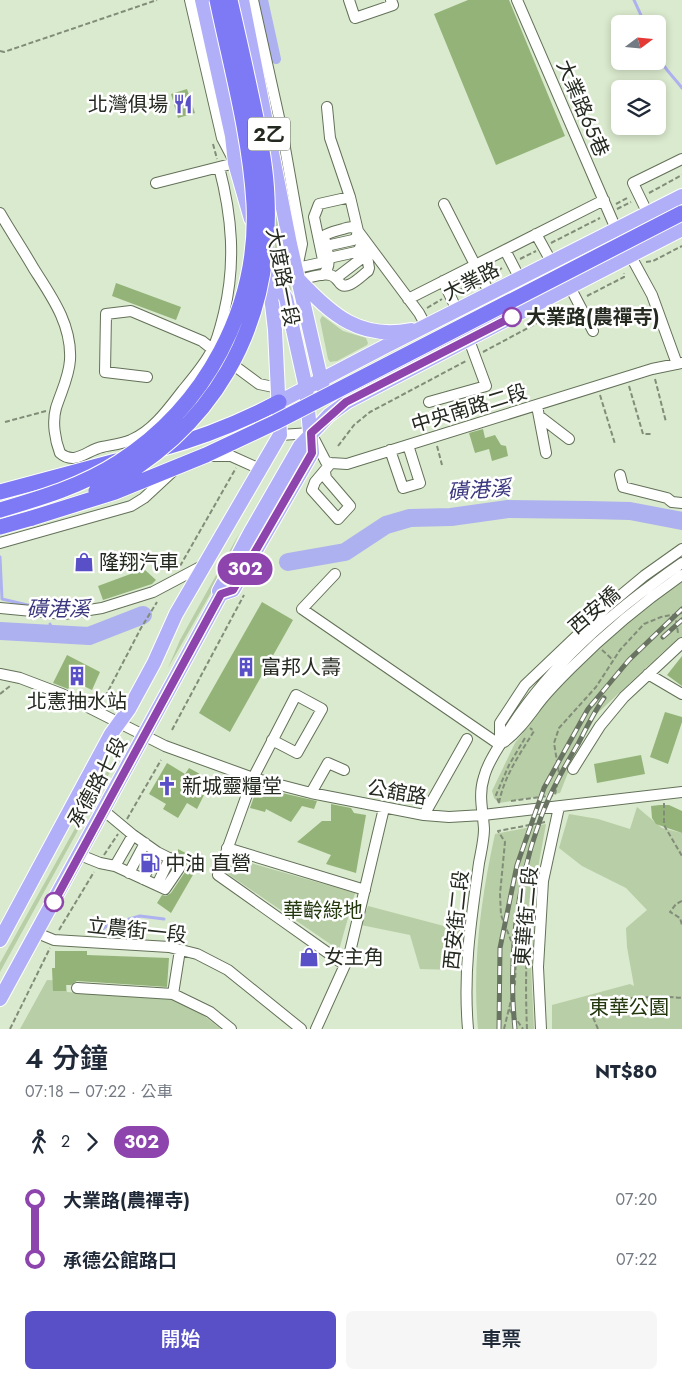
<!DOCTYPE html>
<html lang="zh-TW">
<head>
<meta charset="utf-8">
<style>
  body { margin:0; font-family:Jost,"Noto Sans TC",sans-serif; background:#f6f6f7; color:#1f2937; height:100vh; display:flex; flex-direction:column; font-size:19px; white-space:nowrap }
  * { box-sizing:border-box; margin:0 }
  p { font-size:16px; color:#747a83 }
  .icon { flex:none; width:28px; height:28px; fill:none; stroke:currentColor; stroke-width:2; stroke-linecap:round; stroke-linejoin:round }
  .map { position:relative; height:1029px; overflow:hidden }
  .panel { display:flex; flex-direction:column; background:#fff; flex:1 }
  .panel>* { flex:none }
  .badge { padding:0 10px; border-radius:16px; font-size:18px; line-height:32px }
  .needle { width:32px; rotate:74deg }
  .tools { position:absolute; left:611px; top:15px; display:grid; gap:10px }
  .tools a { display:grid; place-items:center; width:55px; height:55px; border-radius:8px; background:#fff; box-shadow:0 2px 8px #0003; font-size:25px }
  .map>.badge { position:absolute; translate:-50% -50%; box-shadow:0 0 0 2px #fff }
  .legs { display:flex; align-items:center; gap:8px; height:55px; padding:0 25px; font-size:16px }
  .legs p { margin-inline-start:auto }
  .headline { display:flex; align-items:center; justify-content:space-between; height:85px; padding:0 25px }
  h1 { font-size:28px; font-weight:600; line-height:38px }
  .cta { display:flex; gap:10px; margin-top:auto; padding:10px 25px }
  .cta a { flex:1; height:58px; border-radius:8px; background:#594fc7; color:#fff; font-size:20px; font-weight:600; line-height:58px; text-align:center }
  .cta a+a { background:#f6f6f7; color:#1f2937 }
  ul { padding:0 25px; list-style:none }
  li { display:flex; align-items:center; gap:18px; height:60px; font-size:19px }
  li i { display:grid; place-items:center; width:8px; height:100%; margin:0 6px; background:currentColor }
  li i::after { content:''; width:12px; height:12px; margin:-6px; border:4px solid; border-radius:50%; background:#fff }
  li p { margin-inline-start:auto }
  li:first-child i { background:linear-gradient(#0000 50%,currentColor 0) }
  li:last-child i { background:linear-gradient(currentColor 50%,#0000 0) }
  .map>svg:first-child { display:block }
  .green { fill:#b8cea6 }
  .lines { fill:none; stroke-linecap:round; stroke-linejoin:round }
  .stream { stroke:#aeb1ef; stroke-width:3 }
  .canal { stroke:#aeb1ef; stroke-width:10 }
  .river { stroke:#aeb1ef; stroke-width:18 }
  .building { fill:#94b379 }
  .minor-casing { stroke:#637158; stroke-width:12 }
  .major-casing { stroke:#fff; stroke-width:16 }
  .highway-casing { stroke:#fff; stroke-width:17 }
  .path { stroke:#818d79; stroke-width:2; stroke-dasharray:5 2.5; stroke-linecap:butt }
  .minor { stroke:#fff; stroke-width:10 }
  .major { stroke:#b2aff9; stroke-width:14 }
  .highway { stroke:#7e79f5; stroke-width:15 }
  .rail-casing { stroke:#697362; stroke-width:5 }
  .rail { stroke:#fff; stroke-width:3; stroke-dasharray:9; stroke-linecap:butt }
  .highway-bridge-casing { stroke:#fff; stroke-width:17; stroke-linecap:butt }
  .highway-bridge { stroke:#7e79f5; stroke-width:15 }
  .line-1-casing { stroke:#fff; stroke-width:11 }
  .line-1 { stroke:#8e44ad; stroke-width:8 }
  .stop-1-dot { fill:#fff; stroke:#8e44ad; stroke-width:2.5 }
  .labels { text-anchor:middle; stroke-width:5; stroke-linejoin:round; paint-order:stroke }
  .shield { fill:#fff; stroke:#666a63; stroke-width:1 }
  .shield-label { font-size:19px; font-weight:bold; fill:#242a20 }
  .poi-label { font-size:20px; fill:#242a20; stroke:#fff; text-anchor:start }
  .street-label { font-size:20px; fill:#242a20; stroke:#fff }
  .stop-label { font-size:20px; font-weight:bold; fill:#242a20; stroke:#fff; text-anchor:start }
  .park-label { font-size:20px; fill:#23370d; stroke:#fff }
  .water-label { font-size:21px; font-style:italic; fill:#3b377f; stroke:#fff }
</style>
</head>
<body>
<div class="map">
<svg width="682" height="1029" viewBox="0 0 682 1029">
  <rect width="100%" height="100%" fill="#daeace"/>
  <path class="green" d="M275,201L292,295L273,248Z
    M322,316L324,317L343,331L366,338L368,343L367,345L337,361L330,362L328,359L320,320Z
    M239,534L220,577L168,668L180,640Z
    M682,581V637L663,652L588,722L560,793L499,803L494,798L492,791L515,743L565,679L640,610Z
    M122,744L125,745L0,972V963Z
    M637,807L662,828L682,833V1029H552V1005L630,984L634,986L627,947L626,928L647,910L626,888L582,866L559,848L569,814L598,819L630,829Z
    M546,824L536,879L531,965L534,1029H478C472,963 481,898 495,834Z
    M233,858L355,893L339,950L228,874Z
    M368,906L463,931L460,970L420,969L410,935L361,925Z
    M47,980L66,981L67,992L172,999L198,1011L221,1029H20Z"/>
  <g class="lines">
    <path class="stream" d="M634,0L645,24
      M658,55C662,67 674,77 682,88
      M0,557L2,599L36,607
      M50,624L55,635
      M100,931L108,925L140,916L164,919"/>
    <path class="canal" d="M263,0L276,59"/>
    <path class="river" d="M288,562L345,552L386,525L410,518L451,517L508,509L589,510L630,511L682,521
      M0,631L89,636L143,615"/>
  </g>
  <path class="building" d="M468,0H509L565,136L496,165L434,14Z
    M187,89L195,113L178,118L171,94Z
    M116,283L181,307L176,320L112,296Z
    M483,429L485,438L495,435L501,445L506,446L508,456L492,461L489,449L475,453L469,433Z
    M144,569L156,580L152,584L103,600L98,586Z
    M262,602L293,620L230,732L199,713Z
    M67,655L100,672L92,690L73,681L68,689L53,683Z
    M682,656V686L667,675Z
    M665,712L682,717V722L668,764L650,757Z
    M641,755L645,774L597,783L594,764Z
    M167,763L185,774L189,768L200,774L192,789L204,795L197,809L187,803L178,818L163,809L166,804L149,794Z
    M256,791L281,796L282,793L317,801L314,809L302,806L291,822L266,809L265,812L250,808Z
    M331,804L351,808L354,813L366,815L356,873L326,864L331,855L297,842L322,821H331Z
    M660,805H669L682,811V833L656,824L652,818L651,806Z
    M178,849L201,861L171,913L157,903L162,895L166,896L171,893L187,869L186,861L178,855Z
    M55,951H87V955L169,958L167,987L77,981L71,985H66V991H53L52,968H55Z"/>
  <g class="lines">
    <defs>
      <path id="minor" d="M253,0L282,131L302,244L297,268L320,263L323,260L314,217L319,204L350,197
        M349,0L355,18L393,5L391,0
        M517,0L616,229L652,295L677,364
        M327,107L330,138L350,197L358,231L419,313L426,326
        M156,183L235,163L222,138L190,0
        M444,204L490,294
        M0,213C11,232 23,250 34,269C52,297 72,325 70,360C69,377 61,392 56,408C52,422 55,440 60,453C75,466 87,450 102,447C111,445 122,444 131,440C153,431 169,408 183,390C193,378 205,364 212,350C218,339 221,325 224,313C236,263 232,216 219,167
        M648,214L633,183L682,159
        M536,234L552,263
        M326,246L353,240L356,238L358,231
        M505,250L520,279
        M329,258L356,252L359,250L362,243
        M336,278L366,255
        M299,280C309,278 321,273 330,275C335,276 336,279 339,282C346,293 361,276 368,271L369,268C368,260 361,231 354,228C350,226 346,228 343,229C336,231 329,232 324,236C326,250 334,264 323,275
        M443,281L457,310
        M570,287L593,331
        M408,299L604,200
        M228,361L259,384L278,388
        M147,377L105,372L106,314L131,311L202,341L216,352
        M429,402L486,386L469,340
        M537,406L546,453
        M539,416L569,439
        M280,435L311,433L326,462L331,463L347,464L652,369L682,363
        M390,450L403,488L420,483L408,445
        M209,456H231L260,469
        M325,472L326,478L350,506L338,519L312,490L315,482L331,463
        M620,475L623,487L667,498L672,502L682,503
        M0,543L131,506L144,498L172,472
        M335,574L302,609L500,745
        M0,608L64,614L102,608L153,592L204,565
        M0,674L20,678L62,694L165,746L253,778L311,793L424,815L449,817L483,815L682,792
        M648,674L682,694
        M272,740L297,753L322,709L296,695L253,778L218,875L345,965
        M504,742C520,730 530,714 542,699C551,688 561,678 571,668C605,634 643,602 682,575
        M500,744V723L525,685L609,605L644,576L682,549
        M573,769L600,726L624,697L682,643
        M311,793L328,763L344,770
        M424,815L467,739
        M227,848L365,890
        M80,855L100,863L115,866L133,835L103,810
        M115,866L165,889L180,867L179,863L157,852L133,835
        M129,873L145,843
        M143,879L157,852
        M157,885L170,858
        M37,933L54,940L169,947L197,954L228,970L301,1029
        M77,988L173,994L210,1012L231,1029
        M173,994L180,950
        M316,1029L349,956L384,808
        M468,1029C463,971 471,920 479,863C481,852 484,840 484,829C483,811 478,795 484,777C487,764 496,751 503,740C546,667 613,611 682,563
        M541,1029L538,967L543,881L559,807"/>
      <path id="major" d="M202,0L232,136L235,163L251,219
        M242,0L290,244L323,388
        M300,281C332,315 360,340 411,330
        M279,402L386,346L682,196
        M221,594L219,591L250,533L300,446L329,415L347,402L682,229
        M0,940L111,734L129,709L154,663L176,614L280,435L275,330L272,304L264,266
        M0,999L221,594L233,590L312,453L306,388L286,298L269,272"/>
      <path id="highway" d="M160,449C201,438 241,422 279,402
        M0,492L116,461
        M0,527L32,518"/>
    </defs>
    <use href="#minor" class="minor-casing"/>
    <use href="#major" class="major-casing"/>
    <use href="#highway" class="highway-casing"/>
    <path class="path" d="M0,51L4,52L157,0
      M213,144L217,159
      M649,193L682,175
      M616,204L629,197
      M617,209L631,202
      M551,243L600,218
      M520,259L536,251
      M646,262L653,261L682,246
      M491,274L504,267
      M458,291L473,283
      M587,296L624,277V273
      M427,308L442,299
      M483,352L569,306
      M655,379L666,422
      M629,386L643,434H653
      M600,395L615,444
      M5,422L46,411
      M338,446L354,425L370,412L466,361
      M437,446L442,465
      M180,566L236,468
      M675,613L678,633
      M602,650L613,660
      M0,694L10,686
      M105,697L141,628L157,602
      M172,730L244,595
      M511,801L555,795L559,773L554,743L559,728L596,687L620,650L644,624L661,617L682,613
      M499,803C504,776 520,754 534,731L530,728
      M499,803L496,795L509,765L525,738
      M664,803V825L682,856
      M127,819L161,760
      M104,855L118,834
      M682,901L676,904L670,912L680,918L682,925
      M59,930L94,872
      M516,953L527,925
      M509,1009L523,1029
      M10,1029L50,948
      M504,1029L515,984L516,953L501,915L500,894L505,842L498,831L545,822
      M527,1029C525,983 526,937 532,892
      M598,1029L592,1015C596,1008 599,1005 606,1002C617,997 669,996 682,998"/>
    <use href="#minor" class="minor"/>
    <use href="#major" class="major"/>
    <use href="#highway" class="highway"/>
    <defs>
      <path id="rail" d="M663,637L682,620
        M499,1029L500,948L517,865L544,788L588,709L629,660L682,609
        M515,1029C508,961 516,887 539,823C548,796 563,769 578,744C586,729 594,712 604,698"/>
    </defs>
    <use href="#rail" class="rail-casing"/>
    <use href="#rail" class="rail"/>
    <defs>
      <path id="highway-bridge" d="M96,491C213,432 273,328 267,197C266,170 261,144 256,118C248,79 239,39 230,0
        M0,510C41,498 82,486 119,462C205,407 259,308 254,204C250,135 231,67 217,0
        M32,518L115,492L206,455L276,422L682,213"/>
    </defs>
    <use href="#highway-bridge" class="highway-bridge-casing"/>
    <use href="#highway-bridge" class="highway-bridge"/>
  </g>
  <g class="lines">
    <defs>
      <path id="line-1" d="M54,902L221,594L233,590L312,453L311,433L346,402L512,317"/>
    </defs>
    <use href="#line-1" class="line-1-casing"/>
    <use href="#line-1" class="line-1"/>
  </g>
  <defs>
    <symbol id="restaurant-bare" viewBox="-9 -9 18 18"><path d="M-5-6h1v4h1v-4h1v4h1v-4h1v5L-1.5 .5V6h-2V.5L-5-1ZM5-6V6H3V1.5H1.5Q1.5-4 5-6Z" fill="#594fc7" stroke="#fff" stroke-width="2.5" paint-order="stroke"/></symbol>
    <symbol id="shop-bare" viewBox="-9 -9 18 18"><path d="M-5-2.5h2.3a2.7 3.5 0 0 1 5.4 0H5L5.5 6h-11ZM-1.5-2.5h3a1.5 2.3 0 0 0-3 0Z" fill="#594fc7" stroke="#fff" stroke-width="2.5" paint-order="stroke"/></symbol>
    <symbol id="building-bare" viewBox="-9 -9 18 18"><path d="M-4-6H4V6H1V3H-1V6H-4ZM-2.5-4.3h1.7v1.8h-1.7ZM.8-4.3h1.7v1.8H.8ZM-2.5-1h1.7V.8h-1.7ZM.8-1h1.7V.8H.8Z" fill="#594fc7" stroke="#fff" stroke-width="2.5" paint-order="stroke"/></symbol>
    <symbol id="church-bare" viewBox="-9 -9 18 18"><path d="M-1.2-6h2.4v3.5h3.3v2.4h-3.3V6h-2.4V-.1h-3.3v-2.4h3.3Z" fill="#594fc7" stroke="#fff" stroke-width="2.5" paint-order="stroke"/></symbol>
    <symbol id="fuel-bare" viewBox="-9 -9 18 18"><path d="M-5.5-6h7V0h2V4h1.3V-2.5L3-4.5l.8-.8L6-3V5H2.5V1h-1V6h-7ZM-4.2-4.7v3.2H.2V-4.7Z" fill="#594fc7" stroke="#fff" stroke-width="2.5" paint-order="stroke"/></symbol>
  </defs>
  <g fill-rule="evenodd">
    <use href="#restaurant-bare" x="169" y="90" width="28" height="28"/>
    <use href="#shop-bare" x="70" y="548" width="28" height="28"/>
    <use href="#building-bare" x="232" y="653" width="28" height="28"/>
    <use href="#building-bare" x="63" y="662" width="28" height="28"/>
    <use href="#church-bare" x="153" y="772" width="28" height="28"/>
    <use href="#fuel-bare" x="136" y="849" width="28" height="28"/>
    <use href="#shop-bare" x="295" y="943" width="28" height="28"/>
  </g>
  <g class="stop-1-dot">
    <circle cx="512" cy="317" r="9"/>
    <circle cx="54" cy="902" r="9"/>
  </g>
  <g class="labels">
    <rect class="shield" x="248" y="117.5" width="42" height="33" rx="4"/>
    <g class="shield-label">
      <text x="269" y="141">2乙</text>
    </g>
    <g class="poi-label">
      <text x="168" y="111" text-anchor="end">北灣俱場</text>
      <text x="99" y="569">隆翔汽車</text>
      <text x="261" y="674">富邦人壽</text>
      <text x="77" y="708" text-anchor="middle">北憲抽水站</text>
      <text x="182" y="793">新城靈糧堂</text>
      <text x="165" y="870">中油 直營</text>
      <text x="324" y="964">女主角</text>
    </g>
    <g class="street-label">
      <text transform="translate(583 108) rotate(67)" y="7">大業路65巷</text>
      <text transform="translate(283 277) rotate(79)" y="7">大度路一段</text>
      <text transform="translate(471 281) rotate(-27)" y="7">大業路</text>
      <text transform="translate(469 408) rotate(-17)" y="7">中央南路二段</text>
      <text transform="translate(594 610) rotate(-41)" y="7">西安橋</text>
      <text transform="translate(97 782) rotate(-61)" y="7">承德路七段</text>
      <text transform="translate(397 792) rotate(10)" y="7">公舘路</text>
      <text transform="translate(526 916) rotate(-85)" y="7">東華街二段</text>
      <text transform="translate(456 920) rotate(-84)" y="7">西安街二段</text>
      <text transform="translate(137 930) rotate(6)" y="7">立農街一段</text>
    </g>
    <g class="stop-label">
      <text x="526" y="324">大業路(農禪寺)</text>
    </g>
    <g class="park-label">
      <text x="323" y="917">華齡綠地</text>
      <text x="629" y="1014">東華公園</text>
    </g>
    <g class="water-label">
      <text transform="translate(479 490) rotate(-4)" y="7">磺港溪</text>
      <text x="58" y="616">磺港溪</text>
    </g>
  </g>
</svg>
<div class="tools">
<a><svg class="needle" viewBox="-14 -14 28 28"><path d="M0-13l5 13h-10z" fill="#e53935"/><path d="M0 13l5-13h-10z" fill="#747a83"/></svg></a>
<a><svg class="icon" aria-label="layers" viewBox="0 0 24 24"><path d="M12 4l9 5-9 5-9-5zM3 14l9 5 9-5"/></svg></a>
</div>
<b class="badge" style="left:245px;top:569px;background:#8e44ad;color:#fff">302</b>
</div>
<section class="panel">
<div class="headline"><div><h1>4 分鐘</h1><p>07:18 – 07:22 · 公車</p></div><b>NT$80</b></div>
<div class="legs"><svg class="icon" aria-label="walk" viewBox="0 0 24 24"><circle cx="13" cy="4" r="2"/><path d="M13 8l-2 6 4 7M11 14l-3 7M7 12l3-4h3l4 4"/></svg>2<svg class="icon" aria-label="forward" viewBox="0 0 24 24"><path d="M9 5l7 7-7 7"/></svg><b class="badge" style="background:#8e44ad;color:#fff">302</b></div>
<ul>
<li><i style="color:#8e44ad"></i><b>大業路(農禪寺)</b><p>07:20</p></li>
<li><i style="color:#8e44ad"></i><b>承德公館路口</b><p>07:22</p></li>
</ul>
<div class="cta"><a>開始</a><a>車票</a></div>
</section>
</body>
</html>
